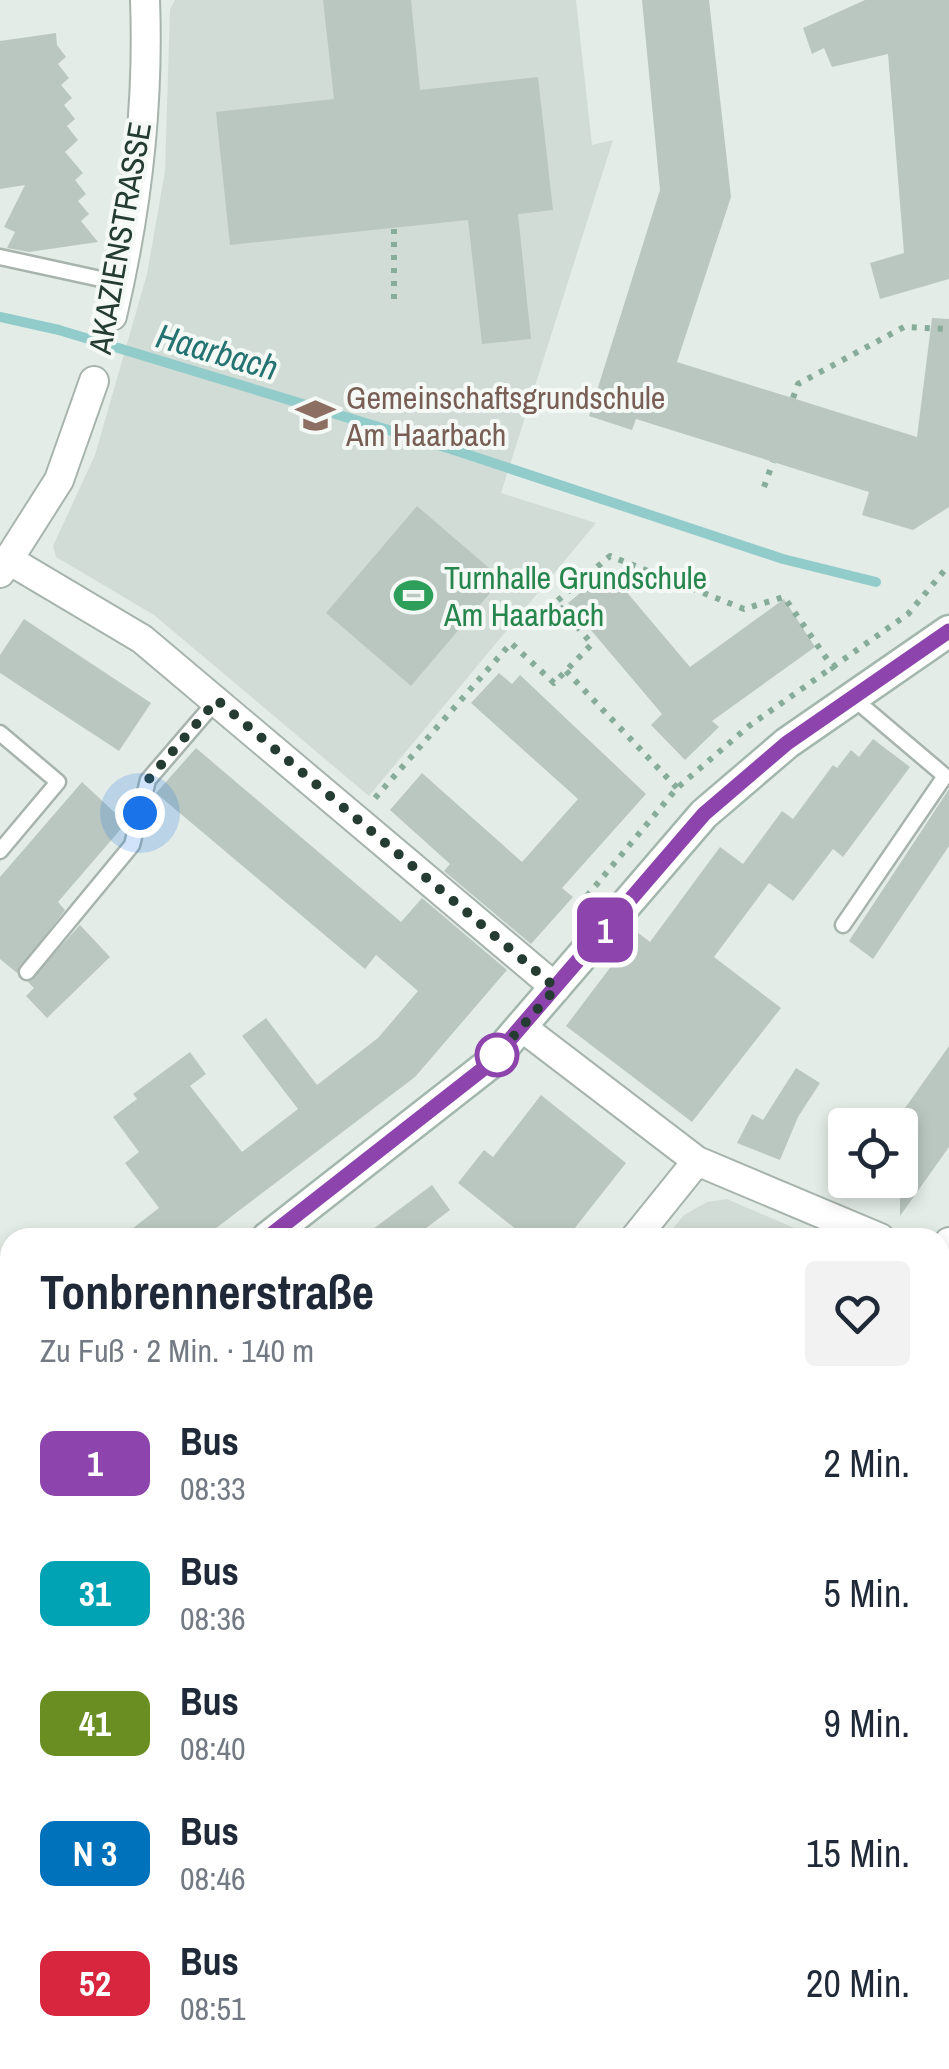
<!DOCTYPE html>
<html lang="de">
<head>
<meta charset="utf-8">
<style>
  body { margin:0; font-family:"Archivo Narrow",sans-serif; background:#f2f2f3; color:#1f2937; height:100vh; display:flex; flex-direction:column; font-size:38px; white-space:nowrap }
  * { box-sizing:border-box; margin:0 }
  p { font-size:32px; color:#747a83 }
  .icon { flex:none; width:55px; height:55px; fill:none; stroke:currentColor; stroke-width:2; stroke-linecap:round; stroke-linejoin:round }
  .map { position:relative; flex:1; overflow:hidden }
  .drawer { position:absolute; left:0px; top:1228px; width:950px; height:842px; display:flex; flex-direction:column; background:#fff; border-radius:30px 30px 0 0; box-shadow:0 5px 15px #0003 }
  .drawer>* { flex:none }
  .badge { padding:0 20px; border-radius:15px; font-size:35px; line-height:65px }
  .controls { position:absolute; left:828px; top:1108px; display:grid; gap:20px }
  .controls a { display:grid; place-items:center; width:90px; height:90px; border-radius:10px; background:#fff; box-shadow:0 5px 15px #0003; font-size:50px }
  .you { position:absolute; width:50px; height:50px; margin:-25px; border:8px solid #fff; border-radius:50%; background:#1a73e8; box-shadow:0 0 0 15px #1a73e833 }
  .map>.badge { position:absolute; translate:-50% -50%; box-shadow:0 0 0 5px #fff }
  .round { display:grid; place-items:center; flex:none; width:105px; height:105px; border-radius:10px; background:#f2f2f3 }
  .headline { display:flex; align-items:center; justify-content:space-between; height:170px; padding:0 40px }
  h1 { font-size:48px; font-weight:800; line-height:75px }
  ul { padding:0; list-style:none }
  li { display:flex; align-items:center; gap:30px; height:130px; padding:0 40px }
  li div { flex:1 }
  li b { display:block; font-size:38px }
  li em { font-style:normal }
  li .badge { min-width:110px; font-weight:700; text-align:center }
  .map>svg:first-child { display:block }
  .built { fill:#d2dcd6 }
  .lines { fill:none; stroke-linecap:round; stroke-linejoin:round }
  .stream { stroke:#91ccca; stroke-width:10 }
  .building { fill:#bac7c0 }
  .service-casing { stroke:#a7b4ad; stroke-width:19 }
  .minor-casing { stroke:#a7b4ad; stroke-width:32 }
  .secondary-casing { stroke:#a3b7ad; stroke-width:35 }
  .path { stroke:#87ad9a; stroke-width:6; stroke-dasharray:5 8; stroke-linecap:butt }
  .service { stroke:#fff; stroke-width:14 }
  .minor { stroke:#fff; stroke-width:28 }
  .secondary { stroke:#fff; stroke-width:30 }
  .line-casing { stroke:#fff; stroke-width:22 }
  .line { stroke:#8e44ad; stroke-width:15 }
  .walk { stroke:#253c32; stroke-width:10; stroke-dasharray:0 18 }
  .stop-dot { fill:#fff; stroke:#8e44ad; stroke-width:5 }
  .labels { text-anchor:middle; stroke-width:8; stroke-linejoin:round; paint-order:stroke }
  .street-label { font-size:32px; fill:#253c32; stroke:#f4f9f6 }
  .education-label { font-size:32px; fill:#785e54; stroke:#f4f9f6; text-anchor:start }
  .leisure-label { font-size:32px; fill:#27864d; stroke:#f4f9f6; text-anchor:start }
  .water-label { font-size:35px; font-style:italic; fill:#247372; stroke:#f4f9f6 }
</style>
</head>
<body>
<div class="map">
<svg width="949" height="2069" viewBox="0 0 949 2069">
  <rect width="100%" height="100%" fill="#e4ece7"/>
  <path class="built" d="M175,0H576L592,145L613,140L501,493L596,523L369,796L154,615L56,557L53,546L95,455L147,274L165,171L170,9Z
    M727,1199L815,1237H666L684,1215L707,1202Z"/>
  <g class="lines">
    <path class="stream" d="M0,317L59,330L451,449L783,559L876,582"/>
  </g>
  <path class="building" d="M323,0H411L420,90L538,77L553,210L518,214L531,339L482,344L468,220L230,245L216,112L334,99Z
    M642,0H709L731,197L677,362L917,437L932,318L949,319V507L913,530L862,515L869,492L636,419L632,430L589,416L660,190Z
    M865,0H949V279L880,299L870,263L904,253L888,54L832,67L824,48L812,54L803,28Z
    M56,33L57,45L66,57L58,64L69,78L61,85L72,98L64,105L75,119L67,126L78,140L65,152L83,173L75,180L86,194L78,201L89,214L81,221L98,242L29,252L7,248L15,232L4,227L25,185L0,189V41Z
    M417,506L502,579L411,686L326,613Z
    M608,570L690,667L784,599L815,647L712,721L719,727L685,760L651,725L662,714L568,603Z
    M24,619L151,703L119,751L0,673V655Z
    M499,673L512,684L520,675L646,794L562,888L573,897L531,944L444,871L450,864L390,810L422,773L522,862L578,799L471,703Z
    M873,739L910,767L843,857L833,849L793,901L769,883L714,957L781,1008L692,1122L566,1026L637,932L650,942L720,847L743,864L782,811L793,819L833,765L837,768L851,750L859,757Z
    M196,748L401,922L422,898L507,970L415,1077L203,1238H120L159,1208L125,1163L139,1152L113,1117L137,1099L133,1094L190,1052L206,1074L190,1086L242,1152L298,1109L242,1036L266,1018L317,1085L378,1038L418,991L376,955L365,969L156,793Z
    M82,782L126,823L58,902L65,910L17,973L0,959V877Z
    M949,789V846L873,959L849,941Z
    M80,925L110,957L47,1018L26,996L34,988L28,982Z
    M949,1046V1147L900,1216V1115Z
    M796,1068L820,1083L798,1117L780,1160L737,1143L752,1114L763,1120Z
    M541,1095L626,1163L567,1238H527L458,1183L484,1150L493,1157Z
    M432,1185L450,1210L413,1238H361Z"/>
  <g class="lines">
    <defs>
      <path id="service" d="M0,257L119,283
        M0,733L58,782L0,851
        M843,925L945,776L853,698
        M27,972L132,845L148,780L216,701
        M940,1764L949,1766
        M0,1851L10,1840"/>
      <path id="minor" d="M112,316C136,214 149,105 145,0
        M9,560L142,639L556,988
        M0,573L59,480L94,381
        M523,1028L697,1161L880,1238
        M635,1238L697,1161
        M940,1272L949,1242
        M371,2060V2069
        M815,2060V2069
        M112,2069L117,2060"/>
      <path id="secondary" d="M267,1238L488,1065L704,814L787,743L949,631
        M0,1436L10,1428"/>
    </defs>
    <use href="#service" class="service-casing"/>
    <use href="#minor" class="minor-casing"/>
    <use href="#secondary" class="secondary-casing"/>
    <path class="path" d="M394,299V228
      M793,398L798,384L904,327L949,329
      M764,487L773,462
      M566,671L679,790
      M375,798L511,643L554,683L592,644L556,602L610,556L744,609L784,597L838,675
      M587,896L677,788L749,726L908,614L949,565"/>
    <use href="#service" class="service"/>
    <use href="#minor" class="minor"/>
    <use href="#secondary" class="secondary"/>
  </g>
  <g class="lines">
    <defs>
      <path id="line" d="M267,1238L488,1065L704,814L787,743L949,631"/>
    </defs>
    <use href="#line" class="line-casing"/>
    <use href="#line" class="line"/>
    <path class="walk" d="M140,813L148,780L217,700L556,988L497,1055"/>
  </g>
  <defs>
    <symbol id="school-bare" viewBox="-9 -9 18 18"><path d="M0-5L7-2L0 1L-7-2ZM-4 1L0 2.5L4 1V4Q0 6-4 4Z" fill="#8d6e63" stroke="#f4f9f6" stroke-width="2.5" paint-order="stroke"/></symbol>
    <symbol id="stadium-bare" viewBox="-9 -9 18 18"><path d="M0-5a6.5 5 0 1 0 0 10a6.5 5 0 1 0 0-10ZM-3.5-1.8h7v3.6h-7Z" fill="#2e9e5b" stroke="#f4f9f6" stroke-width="2.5" paint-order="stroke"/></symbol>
  </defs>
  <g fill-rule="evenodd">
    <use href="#school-bare" x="288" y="388" width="55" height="55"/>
    <use href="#stadium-bare" x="386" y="568" width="55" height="55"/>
  </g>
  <circle class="stop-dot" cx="497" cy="1055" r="20"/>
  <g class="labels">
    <g class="street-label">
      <text transform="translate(120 238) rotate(-80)" y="11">AKAZIENSTRASSE</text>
    </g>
    <g class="education-label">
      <text x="346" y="409">Gemeinschaftsgrundschule<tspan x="346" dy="37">Am Haarbach</tspan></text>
    </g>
    <g class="leisure-label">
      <text x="444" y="589">Turnhalle Grundschule<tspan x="444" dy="37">Am Haarbach</tspan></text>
    </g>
    <g class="water-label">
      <text transform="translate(217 352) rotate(16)" y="12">Haarbach</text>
    </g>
  </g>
</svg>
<div class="controls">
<a><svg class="icon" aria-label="locate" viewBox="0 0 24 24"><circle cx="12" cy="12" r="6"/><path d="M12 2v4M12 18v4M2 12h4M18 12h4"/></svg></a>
</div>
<div class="you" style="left:140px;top:813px"></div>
<b class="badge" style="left:605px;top:930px;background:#8e44ad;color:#fff">1</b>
<section class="drawer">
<div class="headline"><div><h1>Tonbrennerstraße</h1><p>Zu Fuß · 2 Min. · 140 m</p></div><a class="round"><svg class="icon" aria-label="heart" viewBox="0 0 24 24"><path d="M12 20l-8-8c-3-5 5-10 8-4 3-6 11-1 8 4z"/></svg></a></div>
<ul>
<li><span class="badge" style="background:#8e44ad;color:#fff">1</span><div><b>Bus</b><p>08:33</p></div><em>2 Min.</em></li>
<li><span class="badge" style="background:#00a3b4;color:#fff">31</span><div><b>Bus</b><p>08:36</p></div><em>5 Min.</em></li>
<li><span class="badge" style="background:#6b8e23;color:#fff">41</span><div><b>Bus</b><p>08:40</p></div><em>9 Min.</em></li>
<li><span class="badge" style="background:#0072bc;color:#fff">N 3</span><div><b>Bus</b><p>08:46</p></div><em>15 Min.</em></li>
<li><span class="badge" style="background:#d7263d;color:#fff">52</span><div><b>Bus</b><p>08:51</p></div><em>20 Min.</em></li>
</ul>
</section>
</div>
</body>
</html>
